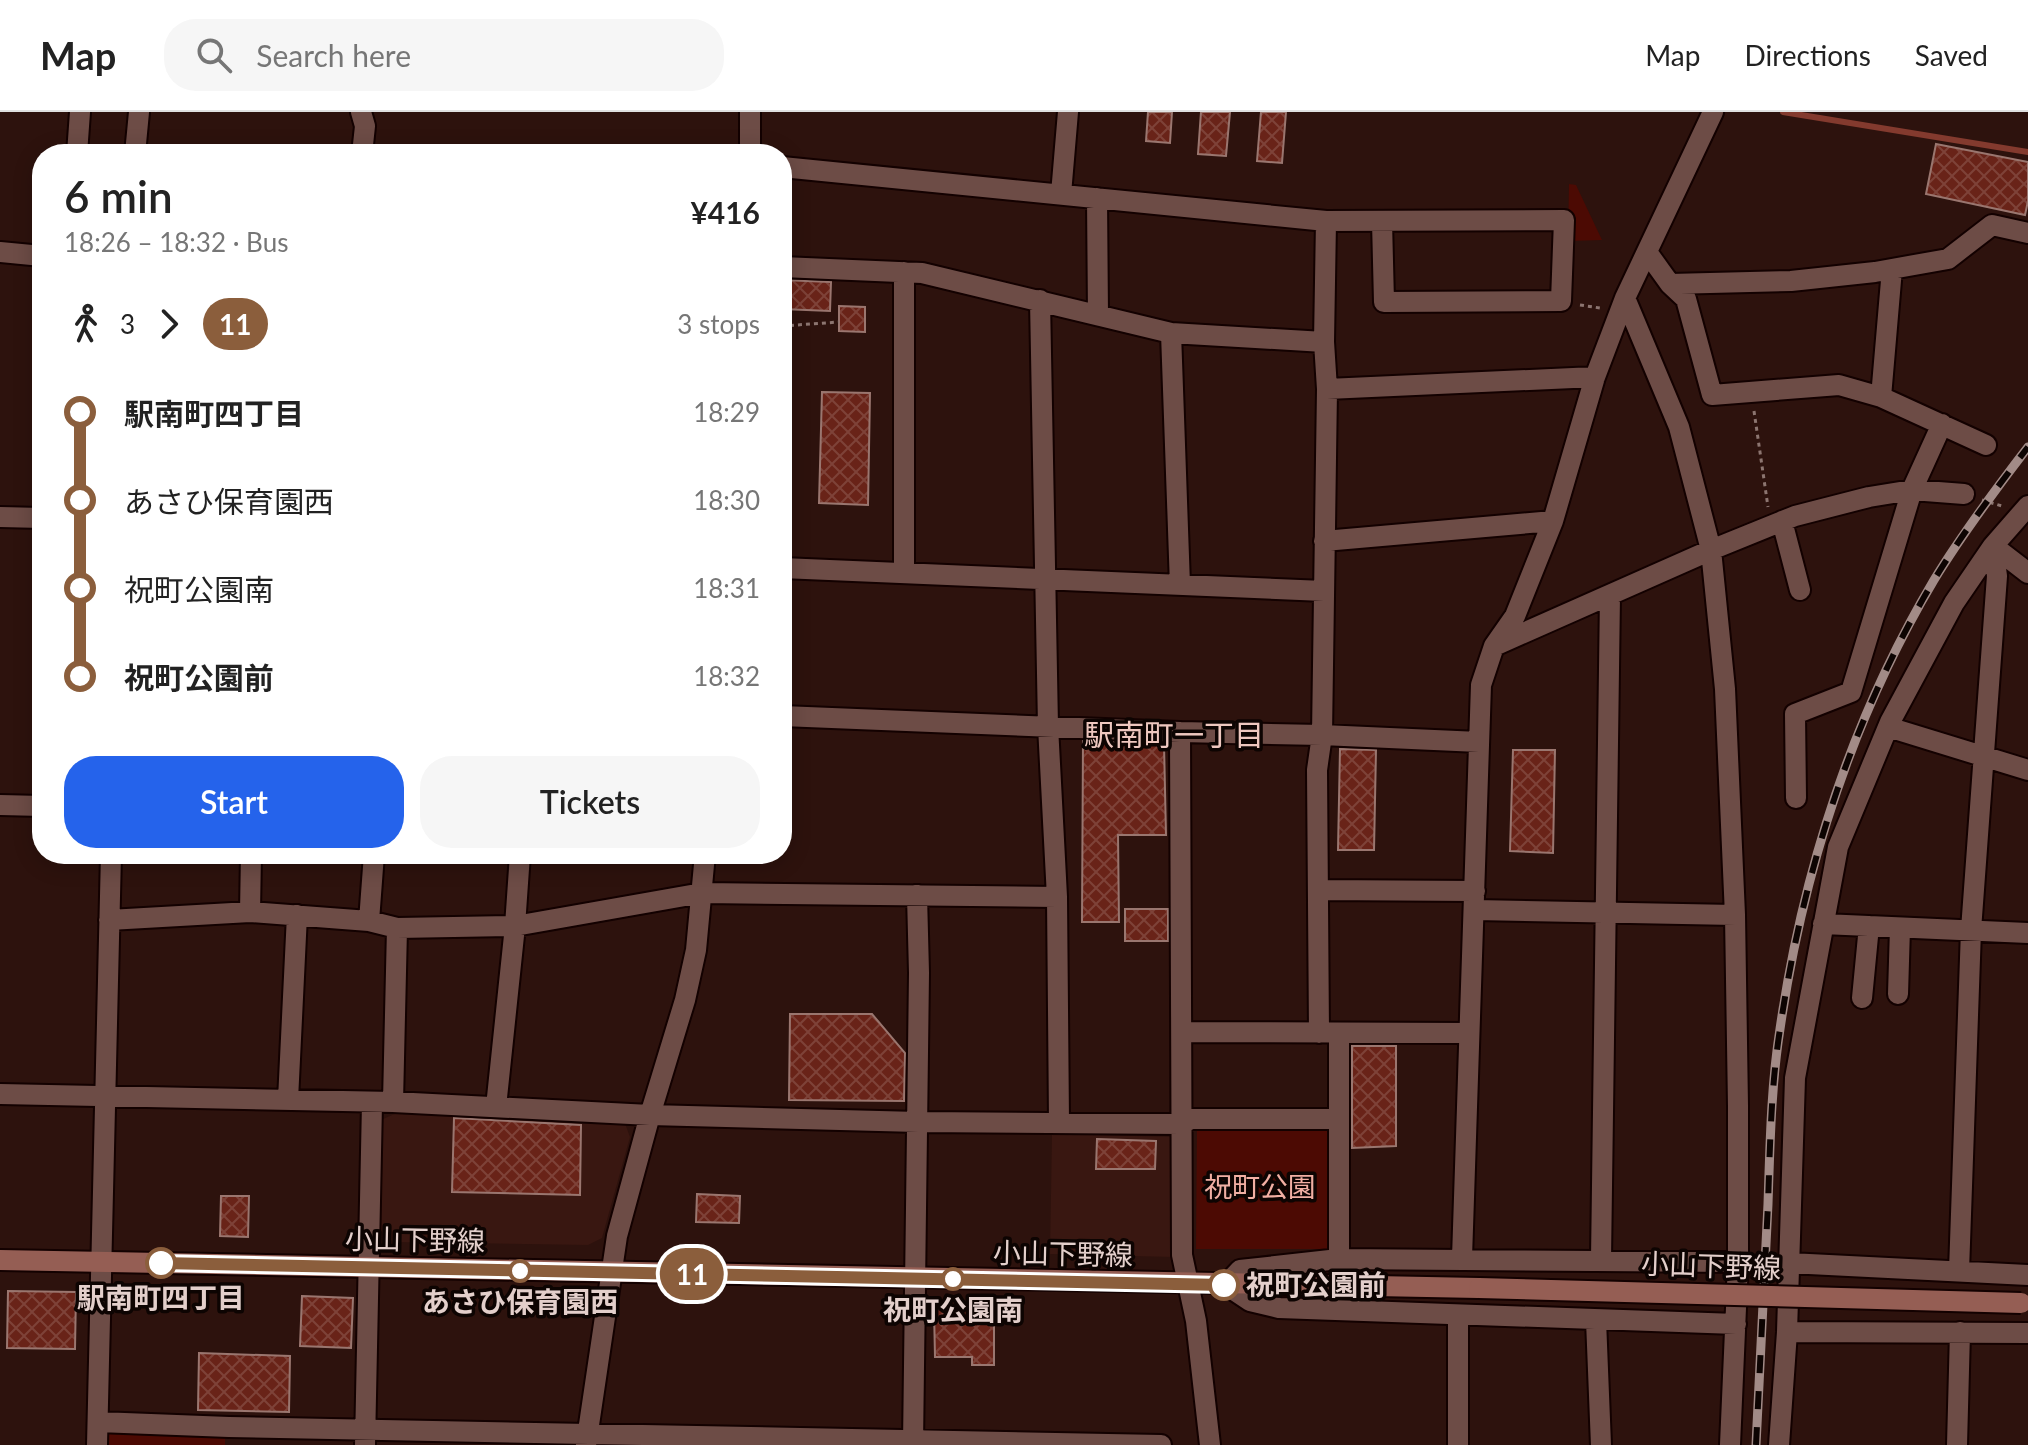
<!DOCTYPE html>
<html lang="en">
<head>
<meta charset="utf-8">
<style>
  body { margin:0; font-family:Lato,"Noto Sans JP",sans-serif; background:#f6f6f6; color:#222; height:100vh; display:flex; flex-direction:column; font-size:30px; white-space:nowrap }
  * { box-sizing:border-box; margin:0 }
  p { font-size:26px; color:#767676 }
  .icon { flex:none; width:44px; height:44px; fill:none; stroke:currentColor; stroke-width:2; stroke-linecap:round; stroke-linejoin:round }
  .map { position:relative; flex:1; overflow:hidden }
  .side { position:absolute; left:32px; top:32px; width:760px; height:720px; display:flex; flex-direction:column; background:#fff; border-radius:32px; box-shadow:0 4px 20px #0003 }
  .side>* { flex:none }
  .badge { padding:0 16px; border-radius:26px; font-size:28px; line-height:52px }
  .map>.badge { position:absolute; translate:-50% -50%; box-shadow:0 0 0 4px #fff }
  .legs { display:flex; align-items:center; gap:12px; height:88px; padding:0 32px; font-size:26px }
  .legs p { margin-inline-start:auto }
  .headline { display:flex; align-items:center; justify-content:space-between; height:136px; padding:0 32px }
  h1 { font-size:44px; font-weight:600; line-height:60px }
  .primary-button { display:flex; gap:16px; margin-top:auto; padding:16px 32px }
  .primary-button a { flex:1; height:92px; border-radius:32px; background:#2563eb; color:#fff; font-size:32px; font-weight:600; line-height:92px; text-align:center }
  .primary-button a+a { background:#f6f6f6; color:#222 }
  ul { padding:0 32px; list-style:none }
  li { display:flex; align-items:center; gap:28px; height:88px; font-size:30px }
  li i { display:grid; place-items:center; width:12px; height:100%; margin:0 10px; background:currentColor }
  li i::after { content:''; width:20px; height:20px; margin:-10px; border:6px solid; border-radius:50%; background:#fff }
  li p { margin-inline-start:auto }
  li:first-child i { background:linear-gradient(#0000 50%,currentColor 0) }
  li:last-child i { background:linear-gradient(currentColor 50%,#0000 0) }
  header { display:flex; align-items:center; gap:48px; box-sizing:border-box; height:112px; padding:0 40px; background:#fff; border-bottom:2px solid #e0e0e0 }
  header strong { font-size:38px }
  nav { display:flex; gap:44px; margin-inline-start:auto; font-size:28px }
  .search { width:560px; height:72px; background:#f6f6f6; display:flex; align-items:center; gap:20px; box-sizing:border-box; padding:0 28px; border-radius:32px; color:#767676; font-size:30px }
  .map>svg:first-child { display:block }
  .built { fill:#391711 }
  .park { fill:#4c0a03 }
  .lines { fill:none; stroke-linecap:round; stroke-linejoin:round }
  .stream { stroke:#833a2e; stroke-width:6 }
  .building { fill:url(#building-cross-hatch); stroke:#9a766f; stroke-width:2 }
  .minor-casing { stroke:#130100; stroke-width:24 }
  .secondary-casing { stroke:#130100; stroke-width:24 }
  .path { stroke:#8c7570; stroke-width:3; stroke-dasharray:4 4; stroke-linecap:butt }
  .minor { stroke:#6d4c46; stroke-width:20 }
  .secondary { stroke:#955e54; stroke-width:20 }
  .rail-casing { stroke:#a28b87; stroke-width:9 }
  .rail { stroke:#0d0402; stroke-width:6; stroke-dasharray:18; stroke-linecap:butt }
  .secondary-bridge-casing { stroke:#130100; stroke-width:24; stroke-linecap:butt }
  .secondary-bridge { stroke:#955e54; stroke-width:20 }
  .line-1-casing { stroke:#fff; stroke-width:18 }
  .line-1 { stroke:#8b5e3c; stroke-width:12 }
  .stop-1-dot { fill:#fff; stroke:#8b5e3c; stroke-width:4 }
  .labels { text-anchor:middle; stroke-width:7; stroke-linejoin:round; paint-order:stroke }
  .park-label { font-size:28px; fill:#f1afa3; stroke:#0d0402 }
  .street-label { font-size:28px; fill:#e3cfcb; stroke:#0d0402 }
  .stop-label { font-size:28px; font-weight:bold; fill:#e3cfcb; stroke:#0d0402 }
  .neighbourhood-label { font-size:30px; fill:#eec7bf; stroke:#0d0402 }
</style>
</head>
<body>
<header>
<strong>Map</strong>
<div class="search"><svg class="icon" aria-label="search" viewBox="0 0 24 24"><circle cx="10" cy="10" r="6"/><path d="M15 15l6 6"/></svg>Search here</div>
<nav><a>Map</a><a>Directions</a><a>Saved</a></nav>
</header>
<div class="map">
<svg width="2028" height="1333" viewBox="0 0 2028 1333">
  <defs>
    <pattern id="building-cross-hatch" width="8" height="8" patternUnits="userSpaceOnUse" patternTransform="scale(2)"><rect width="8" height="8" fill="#692318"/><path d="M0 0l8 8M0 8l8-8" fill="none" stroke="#7e4238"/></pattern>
  </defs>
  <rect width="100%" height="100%" fill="#2d120d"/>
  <path class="built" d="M397,1001L623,1006L630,1025L602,1126L588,1133L393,1130L381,1119L383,1007Z
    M1052,1022L1176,1025L1174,1145L1050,1142Z"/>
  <path class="park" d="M1569,72L1576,73L1602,128L1568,129Z
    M1197,1012L1329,1015L1330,1137H1196Z
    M101,1313L225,1318V1333H100Z"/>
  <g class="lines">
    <path class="stream" d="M1783,0L2028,40"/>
  </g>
  <path class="building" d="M1148,0H1172L1170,31L1146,29Z
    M1201,0H1230L1226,44L1198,42Z
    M1261,0H1286L1282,51L1257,49Z
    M1936,32L2028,50V89L2025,103L1926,82Z
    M782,168L831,170L830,199L782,197Z
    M839,194L865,195V220L839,219Z
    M822,280L870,281L868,393L819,391Z
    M1083,629L1164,632L1166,723H1118L1119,810H1082Z
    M1340,637L1376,638L1374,738H1338Z
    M1513,638H1555L1553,741L1510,739Z
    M1125,797H1168V829H1125Z
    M790,902H872L905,941L904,989L789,988Z
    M1352,934H1396V1034L1352,1036Z
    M454,1006L581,1013L580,1083L452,1080Z
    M1097,1027L1156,1029L1155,1057H1096Z
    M697,1082L740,1084L739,1111L696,1110Z
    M221,1084H249L248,1125L220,1124Z
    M8,1179L76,1180L75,1237L7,1236Z
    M302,1184L353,1186L351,1236L300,1234Z
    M934,1197H994V1253H972V1245H935Z
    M199,1241L290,1244L289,1300L198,1298Z"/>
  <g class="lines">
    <defs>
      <path id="minor" d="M361,0L365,14L362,42
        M750,0V42
        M77,42L80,0
        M135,42L139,0
        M782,55L1326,109L1564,108L1561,189L1384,190L1382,109
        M1061,82L1068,0
        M1097,86L1098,203
        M0,140L42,144
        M1647,140L1670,172L1686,187L1712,283L1839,273L1881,285L1986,333
        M782,155L922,161L1171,221L1324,230
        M904,160V461
        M1670,172L1791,169L1875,160L1948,147L1992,113L2028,121
        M1625,186L1679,315L1711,438L1725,577L1735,803L1738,994V1150L1730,1333
        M1040,188L1048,614L1057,785L1059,1010
        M1171,221L1180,473
        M1327,277L1595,265
        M1881,285L1892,157
        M0,405L42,406
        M1782,409L1800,478
        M1324,429L1553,409
        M1993,434L2028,461
        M782,456L1324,479
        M1494,534L1711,438L1795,404L1869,385L1912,378L1964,382
        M782,604L1180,620L1182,1143L1196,1209L1210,1333
        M1888,615L2028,658
        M1180,620L1322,623L1479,630
        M1796,686L1795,602L1851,580L1912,378L1942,312
        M0,693L42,694
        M1318,778L1475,779
        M1475,798L1735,803
        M250,800L251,742
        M109,808L250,800L369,809L397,816L515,814L702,781L1057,785
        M369,809L374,742
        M1823,812L2028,821
        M1898,882L1900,816
        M1862,886L1869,814
        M1182,920L1468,921
        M1319,921L1317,658L1322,623L1327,277L1324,230L1326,109
        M1339,921V1147
        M0,982L393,990L650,1003L918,1010L1181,1012L1191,1007H1339
        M288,988L297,803
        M393,990L397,816
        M496,995L515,814L520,742
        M1462,1146L1481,573L1494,534L1515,504L1553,409L1595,265L1625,186L1713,0
        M1601,1148L1610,483
        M1789,1151L2028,1163
        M1959,1159L1971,818L1997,464L1993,434
        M1458,1204V1333
        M1596,1208L1601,1333
        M1736,1212L1279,1196L1250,1189L1226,1173L1240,1158L1339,1147L1738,1150
        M1787,1220L2028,1221
        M98,1310L229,1315L1161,1333
        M97,1333L111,742
        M365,1333L372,991
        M586,1333L617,1124L650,1003L685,888L696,838L705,742
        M913,1333L919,861L917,783
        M1779,1333L1787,1220L1795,966L1838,735L1890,610L1954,491L1993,434L2028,394
        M1957,1333L1960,1220"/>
      <path id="secondary" d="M0,1148L1479,1176"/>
    </defs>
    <use href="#minor" class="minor-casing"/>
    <use href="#secondary" class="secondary-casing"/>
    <path class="path" d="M1580,193L1600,196
      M782,214L839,210
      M1754,299L1768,395
      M1982,388L2002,394"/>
    <use href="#minor" class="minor"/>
    <use href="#secondary" class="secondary"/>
    <defs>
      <path id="rail" d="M1756,1333C1760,1253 1764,1172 1768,1092C1770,1033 1771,974 1780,917C1803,759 1852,606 1934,468C1962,422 1995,378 2028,335"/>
    </defs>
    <use href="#rail" class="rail-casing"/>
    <use href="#rail" class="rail"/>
    <defs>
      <path id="secondary-bridge" d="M1479,1176L2021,1191"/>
    </defs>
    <use href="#secondary-bridge" class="secondary-bridge-casing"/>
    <use href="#secondary-bridge" class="secondary-bridge"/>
  </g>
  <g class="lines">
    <defs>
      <path id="line-1" d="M161,1151L1224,1173"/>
    </defs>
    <use href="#line-1" class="line-1-casing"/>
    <use href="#line-1" class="line-1"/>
  </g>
  <g class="stop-1-dot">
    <circle cx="161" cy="1151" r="14"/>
    <circle cx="520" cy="1159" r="10"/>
    <circle cx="953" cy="1167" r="10"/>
    <circle cx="1224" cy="1173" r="14"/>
  </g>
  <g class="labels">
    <g class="park-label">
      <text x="1260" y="1085">祝町公園</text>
    </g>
    <g class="street-label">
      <text transform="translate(415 1128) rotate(1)" y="10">小山下野線</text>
      <text transform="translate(1063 1142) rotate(1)" y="10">小山下野線</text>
      <text transform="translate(1711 1154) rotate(2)" y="10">小山下野線</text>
    </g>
    <g class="stop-label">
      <text x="1246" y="1183" text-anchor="start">祝町公園前</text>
      <text x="161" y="1196">駅南町四丁目</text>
      <text x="520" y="1200">あさひ保育園西</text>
      <text x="953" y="1208">祝町公園南</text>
    </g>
    <g class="neighbourhood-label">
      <text x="1174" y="634">駅南町一丁目</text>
    </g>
  </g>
</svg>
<b class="badge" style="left:692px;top:1162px;background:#8b5e3c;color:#fff">11</b>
<section class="side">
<div class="headline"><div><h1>6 min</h1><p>18:26 – 18:32 · Bus</p></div><b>¥416</b></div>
<div class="legs"><svg class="icon" aria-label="walk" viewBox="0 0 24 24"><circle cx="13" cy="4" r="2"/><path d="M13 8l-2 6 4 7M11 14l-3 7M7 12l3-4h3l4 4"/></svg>3<svg class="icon" aria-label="forward" viewBox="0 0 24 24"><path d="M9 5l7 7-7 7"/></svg><b class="badge" style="background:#8b5e3c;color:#fff">11</b><p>3 stops</p></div>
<ul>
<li><i style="color:#8b5e3c"></i><b>駅南町四丁目</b><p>18:29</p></li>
<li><i style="color:#8b5e3c"></i><span>あさひ保育園西</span><p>18:30</p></li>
<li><i style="color:#8b5e3c"></i><span>祝町公園南</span><p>18:31</p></li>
<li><i style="color:#8b5e3c"></i><b>祝町公園前</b><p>18:32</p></li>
</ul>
<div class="primary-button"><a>Start</a><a>Tickets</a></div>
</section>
</div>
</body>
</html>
